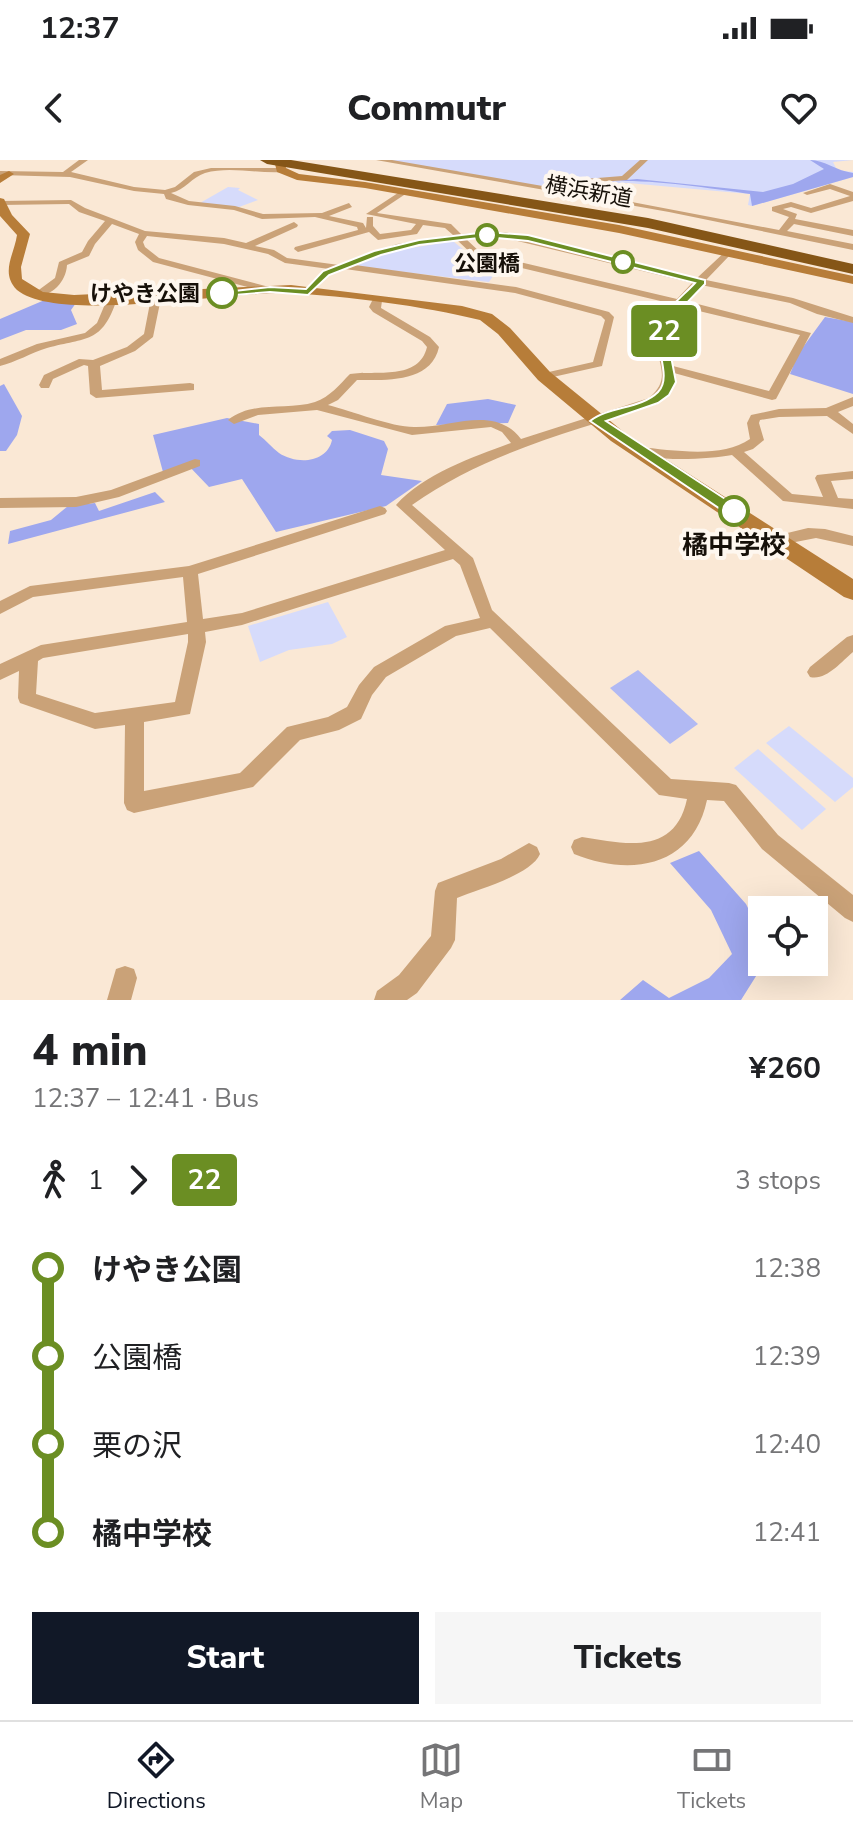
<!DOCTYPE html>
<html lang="en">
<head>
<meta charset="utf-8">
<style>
  body { margin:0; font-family:"Nunito Sans","Noto Sans JP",sans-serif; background:#f6f6f6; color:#202124; height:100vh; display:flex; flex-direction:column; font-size:30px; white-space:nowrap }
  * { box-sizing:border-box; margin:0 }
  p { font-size:26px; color:#757577 }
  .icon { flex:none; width:44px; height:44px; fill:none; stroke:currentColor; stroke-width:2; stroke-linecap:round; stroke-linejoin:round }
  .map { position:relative; height:840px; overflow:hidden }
  .drawer { display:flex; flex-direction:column; background:#fff; flex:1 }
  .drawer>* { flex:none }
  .badge { padding:0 16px; border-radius:6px; font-size:28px; line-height:52px }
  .tools { position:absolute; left:748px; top:736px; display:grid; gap:16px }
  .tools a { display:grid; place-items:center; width:80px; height:80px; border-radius:0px; background:#fff; box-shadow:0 8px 32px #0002; font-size:40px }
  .map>.badge { position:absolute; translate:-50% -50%; box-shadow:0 0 0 4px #fff }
  .legs { display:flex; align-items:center; gap:12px; height:88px; padding:0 32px; font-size:26px }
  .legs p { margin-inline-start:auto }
  .headline { display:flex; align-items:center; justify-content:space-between; height:136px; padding:0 32px }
  h1 { font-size:44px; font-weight:800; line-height:60px }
  .action { display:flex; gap:16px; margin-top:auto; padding:16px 32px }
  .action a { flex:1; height:92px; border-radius:0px; background:#111827; color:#fff; font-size:32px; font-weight:800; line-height:92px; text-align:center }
  .action a+a { background:#f6f6f6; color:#202124 }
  ul { padding:0 32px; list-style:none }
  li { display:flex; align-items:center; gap:28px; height:88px; font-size:30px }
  li i { display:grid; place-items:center; width:12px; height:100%; margin:0 10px; background:currentColor }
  li i::after { content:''; width:20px; height:20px; margin:-10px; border:6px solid; border-radius:50%; background:#fff }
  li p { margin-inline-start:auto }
  li:first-child i { background:linear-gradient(#0000 50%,currentColor 0) }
  li:last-child i { background:linear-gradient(currentColor 50%,#0000 0) }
  .status { display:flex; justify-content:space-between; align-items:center; height:56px; padding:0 40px; background:#fff; direction:ltr }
  .status svg { height:22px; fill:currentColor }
  header { display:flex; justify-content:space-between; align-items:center; height:104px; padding:0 32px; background:#fff; font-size:36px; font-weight:800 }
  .tabs { display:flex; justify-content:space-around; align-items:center; height:112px; border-top:2px solid #e0e0e0; background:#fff; font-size:22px; color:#757577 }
  .tabs a { display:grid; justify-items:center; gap:4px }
  .tabs .active { color:#111827 }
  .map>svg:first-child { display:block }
  .green { fill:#d6dbfb }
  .forest { fill:#9ea7ee }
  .water { fill:#b1b9f3 }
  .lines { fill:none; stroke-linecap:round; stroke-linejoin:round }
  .street { fill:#caa278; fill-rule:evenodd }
  .secondary { fill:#b77d39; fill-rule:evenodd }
  .highway { fill:#855617; fill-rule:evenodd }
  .line-1 { fill:#6b8e23; stroke:#fff; stroke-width:2 }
  .stop-1-dot { fill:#fff; stroke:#6b8e23; stroke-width:4 }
  .labels { text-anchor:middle; stroke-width:8; stroke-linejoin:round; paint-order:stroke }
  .far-street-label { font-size:22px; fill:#161009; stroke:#fef7ef }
  .far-stop-label { font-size:22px; font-weight:bold; fill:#161009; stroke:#fef7ef }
  .stop-label { font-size:26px; font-weight:bold; fill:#161009; stroke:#fef7ef }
</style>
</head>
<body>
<div class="status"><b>12:37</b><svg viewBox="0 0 49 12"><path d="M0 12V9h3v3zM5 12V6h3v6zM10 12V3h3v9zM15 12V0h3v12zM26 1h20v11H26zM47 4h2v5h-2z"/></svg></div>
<header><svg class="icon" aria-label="back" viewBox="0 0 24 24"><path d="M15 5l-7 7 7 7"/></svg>Commutr<svg class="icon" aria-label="heart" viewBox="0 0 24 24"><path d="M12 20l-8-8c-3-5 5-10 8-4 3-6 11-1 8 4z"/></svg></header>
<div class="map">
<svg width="853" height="840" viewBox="0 0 853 840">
  <rect width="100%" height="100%" fill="#fae8d5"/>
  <path class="green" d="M384,0H853L833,2L837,10L853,12V17L752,46L748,45L750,34L628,23L595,24L579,32H572Z
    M228,27L240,28L238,30L258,40L239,47L200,43Z
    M453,81L471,96L502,103L489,122L360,107L358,104L393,91Z
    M328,442L347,477L332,484L289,490L260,502L248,466Z
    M789,566L853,618V627L835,642L766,583Z
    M758,589L826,649L802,670L734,608Z"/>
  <path class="forest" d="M810,0C824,0 837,11 853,13V17L752,46L750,34C715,29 627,15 595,24C590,25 584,30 579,32L568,30L582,24L637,19L763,32L793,24L824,9Z
    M47,139L76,143L71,150L77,164L61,170H26L0,180V159Z
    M825,157L853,162V234L790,214L798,194Z
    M4,224L22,256L17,275L6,291H0V226Z
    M488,239L516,245L508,263L436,265L447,244Z
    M227,258L259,264V275C266,280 272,288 279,293C297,305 327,303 332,280L327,276L332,271L350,270L384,281L388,289L381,315L422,321L386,346L276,372L242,319L209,327L187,304L163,312L153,275Z
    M155,332L165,342L8,384L10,371L51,360L68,346L95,343L99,351Z
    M699,691L746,744L762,776V802H765L741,840H620L643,820L669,838L709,818L732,794L711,750L670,703Z"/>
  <path class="water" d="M638,510L698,564L670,584L610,528Z"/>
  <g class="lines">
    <path class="street" d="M79,0H88L71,12L134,27L165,30L175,27L194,12L211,8H281L284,12C258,14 230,6 205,13C192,17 185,30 171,33L189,41L235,46L263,54L322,53L349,43L352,47L329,56L363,63L366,68L367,57H373V66L380,74L411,70L416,64L366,54L404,29L407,33L377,53L451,64L461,74L505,72L697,118L728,89L731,90V94L706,120L793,138L853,157V163L817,154L790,143L701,125L686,141L811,173L776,239L772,240L674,213L673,224L657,244C571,272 487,292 412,345L473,398L492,450L671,619L729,623L736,625L778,675L853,735V762L845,758L762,689L724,641L707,640C693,707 631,717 574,694L571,687L574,680L582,677C625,684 675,696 687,639L659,635L490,468L456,476L386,517L372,535L361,559L339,570L300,580L253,627L134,653L127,650L124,643L125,565L95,569L20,543L18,538L19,511L0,520V504L41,485L187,462L183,417L33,437L0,454V441L30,426L189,406L380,346L385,348L387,351L385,354L198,414L203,459L242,453L445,390L396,345C424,314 473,297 511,283L502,272L491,267L412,275L317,250L258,255L234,264L228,260C253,240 286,251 315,242C330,237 340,224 350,214C376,210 419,221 427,187L422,181L373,152L369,147L373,139L377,138L382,141L381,148L430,177L439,187C431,223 387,220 357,220L338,240L328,245C352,251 391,267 414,267C452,268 494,244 521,279L649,238C673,217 656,205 657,179C658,165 665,155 673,144L475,97L457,80L402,88L355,105L516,127L609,152L614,157L602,206L544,219L540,218V214L593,202L605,160L601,156L515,133L345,109L329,115L308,135L305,134V130L323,111L329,109L285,103L268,94L224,84L147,76L143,82L145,87L159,98L273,128L275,130L270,133L153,102L138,90L135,82L139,74L112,64L95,84L89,96L67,105C66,122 52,136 36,136V132L55,118L59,102L82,92L88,81L105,61L79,52L69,44L0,45V41L71,40L85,48L145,71L224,78L246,83L294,62L298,65L297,67L255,86L274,90L287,98L339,105L397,84L453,75L445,68L423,65L417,74L378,80L369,72L298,92L294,89L295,87L358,70L357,67L315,57L262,59L234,50L188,45L166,39L164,34L134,31L70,17L0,15V11L63,12ZM473,78H505L692,123L677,139L481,93L466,79ZM682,147L800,175L769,231L673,206C667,182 667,166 682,147ZM453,399L460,405L480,458L445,466L374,507L359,525L347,547L328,557L287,567L240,613L144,631V562L190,554L206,482L205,472L242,465ZM188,474V482L175,542L95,553L36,534L38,501L43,498Z
      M376,0H392L560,29L585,19L622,16L640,0H648L627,20L586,23L569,30L779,70L789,57L772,51V47L791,42L811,48L850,36L830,29L807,35L803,33L830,24L853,32V41L811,53L791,47L783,49L797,54L795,59L853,70V76L794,64L787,71L853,84V90L669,52Z
      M156,135L161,138L153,177L135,191L100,206L102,230L190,223L194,224V230L96,238L90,234L88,206L84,205L53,219L49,228H41L39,225L44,215L79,199L93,200L127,187L144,174L151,138Z
      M108,137L117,139C102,184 87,177 47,188C31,193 16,202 0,206V199L37,184L85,173L97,163Z
      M853,237V246L838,252L853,264V274L827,256L779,257L760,260L759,263L764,280L753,289L744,292L792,334L823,337L815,318L817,315L853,311V319L831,321L838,338L853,339V349L783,341L732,295C710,299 650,303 632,291L639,287C672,290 722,299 750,279L747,263L751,255L779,249L826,248Z
      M195,299L200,300V306L119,337L76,347L0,348V338L76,337L111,330Z
      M808,368L825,369L853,376V386L816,378L780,385L772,380L775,376Z
      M853,475V492C841,502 826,521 810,517L807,512L810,507L847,477Z
      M529,683L537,687L540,694C531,715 479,729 457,738L455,780L451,788L417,833L407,840H374L377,831L399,815L431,776L435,731L438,723L501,699Z
      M125,806L134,809L137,818L131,840H107L116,809Z"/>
    <path class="secondary" d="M274,0H284L286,8L299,14L365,22L619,65L853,116V124L619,73L365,28L297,20L277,12Z
      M9,11L14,14L0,23V15Z
      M0,38L4,39L12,55L30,74L21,107L22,119L43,132L74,135L291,125L462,146L492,154L510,168L550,212L625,273L853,419V440L844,437L611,281L538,220L498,174L480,160C423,146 347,136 288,133C229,131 58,164 17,130C0,113 14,95 17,75L0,56Z"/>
    <path class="highway" d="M260,0H291L648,58L853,104V114L648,68L267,4Z"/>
  </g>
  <path class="line-1" d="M487,72L528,75L705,120V124L677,153L670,165L668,181L676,222L669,235L658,243L606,261L739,348V355H729L590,261C609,246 641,249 658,232C673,217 653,185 659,166C665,149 683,136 695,123L528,81L487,77L419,85L381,95L329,115L308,135L270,132L222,136L217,133L270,127L306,129L323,111L374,91L419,80Z"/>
  <g class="stop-1-dot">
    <circle cx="487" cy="75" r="10"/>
    <circle cx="623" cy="102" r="10"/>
    <circle cx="222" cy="133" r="14"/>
    <circle cx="734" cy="351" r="14"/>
  </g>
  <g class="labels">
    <g class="far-street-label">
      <text transform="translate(589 31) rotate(10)" y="8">横浜新道</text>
    </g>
    <g class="far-stop-label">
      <text x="487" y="111">公園橋</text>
      <text x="200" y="141" text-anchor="end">けやき公園</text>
    </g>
    <g class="stop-label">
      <text x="734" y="394">橘中学校</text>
    </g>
  </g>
</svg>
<div class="tools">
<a><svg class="icon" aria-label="locate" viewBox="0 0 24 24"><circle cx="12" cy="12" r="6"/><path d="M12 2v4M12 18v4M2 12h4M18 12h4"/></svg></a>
</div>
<b class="badge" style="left:664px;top:171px;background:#6b8e23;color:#fff">22</b>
</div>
<section class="drawer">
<div class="headline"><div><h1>4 min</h1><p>12:37 – 12:41 · Bus</p></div><b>¥260</b></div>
<div class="legs"><svg class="icon" aria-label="walk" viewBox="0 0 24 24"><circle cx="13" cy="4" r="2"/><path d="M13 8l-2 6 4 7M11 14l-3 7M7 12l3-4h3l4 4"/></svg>1<svg class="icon" aria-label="forward" viewBox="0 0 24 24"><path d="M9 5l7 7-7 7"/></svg><b class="badge" style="background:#6b8e23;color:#fff">22</b><p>3 stops</p></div>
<ul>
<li><i style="color:#6b8e23"></i><b>けやき公園</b><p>12:38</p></li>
<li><i style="color:#6b8e23"></i><span>公園橋</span><p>12:39</p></li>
<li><i style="color:#6b8e23"></i><span>栗の沢</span><p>12:40</p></li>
<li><i style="color:#6b8e23"></i><b>橘中学校</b><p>12:41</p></li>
</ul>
<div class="action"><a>Start</a><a>Tickets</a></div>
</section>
<nav class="tabs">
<a class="active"><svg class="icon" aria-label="directions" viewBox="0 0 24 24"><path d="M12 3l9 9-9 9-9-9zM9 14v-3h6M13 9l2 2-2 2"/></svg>Directions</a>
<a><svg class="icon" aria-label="map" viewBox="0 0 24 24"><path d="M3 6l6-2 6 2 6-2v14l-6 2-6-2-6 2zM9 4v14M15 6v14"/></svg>Map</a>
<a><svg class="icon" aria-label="tickets" viewBox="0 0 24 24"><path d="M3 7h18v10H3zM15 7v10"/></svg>Tickets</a>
</nav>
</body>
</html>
